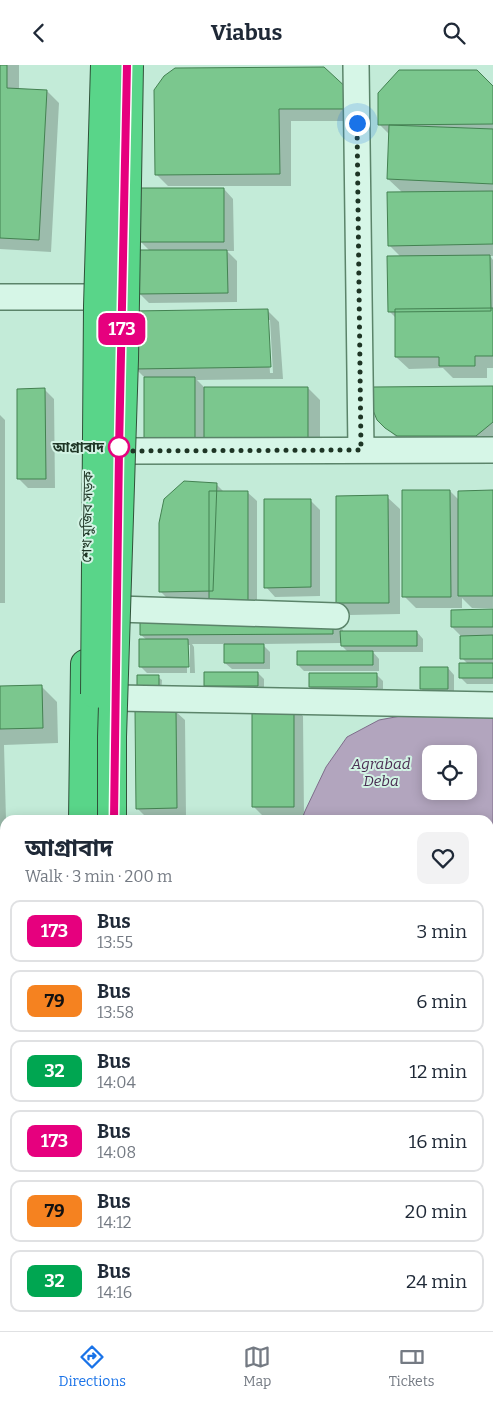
<!DOCTYPE html>
<html lang="en">
<head>
<meta charset="utf-8">
<style>
  body { margin:0; font-family:Bitter,"Noto Sans Bengali",serif; background:#f2f2f3; color:#1f2937; height:100vh; display:flex; flex-direction:column; font-size:19px; white-space:nowrap }
  * { box-sizing:border-box; margin:0 }
  p { font-size:16px; color:#747a83 }
  .icon { flex:none; width:28px; height:28px; fill:none; stroke:currentColor; stroke-width:2; stroke-linecap:round; stroke-linejoin:round }
  .map { position:relative; flex:1; overflow:hidden }
  .sheet { position:absolute; left:0px; top:750px; width:494px; height:516px; display:flex; flex-direction:column; background:#fff; border-radius:15px 15px 0 0; box-shadow:0 2px 12px #0003 }
  .sheet>* { flex:none }
  .badge { padding:0 10px; border-radius:8px; font-size:18px; line-height:32px }
  .tools { position:absolute; left:422px; top:680px; display:grid; gap:10px }
  .tools a { display:grid; place-items:center; width:55px; height:55px; border-radius:10px; background:#fff; box-shadow:0 2px 12px #0003; font-size:25px }
  .you { position:absolute; width:25px; height:25px; margin:-12px; border:4px solid #fff; border-radius:50%; background:#1a73e8; box-shadow:0 0 0 8px #1a73e833 }
  .map>.badge { position:absolute; translate:-50% -50%; box-shadow:0 0 0 2px #fff }
  .round { display:grid; place-items:center; flex:none; width:52px; height:52px; border-radius:10px; background:#f2f2f3 }
  .headline { display:flex; align-items:center; justify-content:space-between; height:85px; padding:0 25px }
  h1 { font-size:24px; font-weight:700; line-height:38px }
  ul { padding:0; list-style:none }
  li { display:flex; align-items:center; gap:15px; height:62px; margin:0 10px 8px; padding:0 15px; border:2px solid #e0e1e3; border-radius:10px }
  li div { flex:1 }
  li b { display:block; font-size:19px }
  li em { font-style:normal }
  li .badge { min-width:55px; font-weight:700; text-align:center }
  header { display:flex; justify-content:space-between; align-items:center; height:65px; padding:0 25px; background:#fff; font-size:22px; font-weight:700 }
  .dock { display:flex; justify-content:space-around; align-items:center; height:70px; border-top:1px solid #e0e1e3; background:#fff; font-size:14px; color:#747a83 }
  .dock a { display:grid; justify-items:center; gap:2px }
  .dock .selected { color:#1a73e8 }
  .map>svg:first-child { display:block }
  .water { fill:#b2a5be; stroke:#7e6d8b; fill-rule:evenodd }
  .shadow { fill:#0003; fill-rule:evenodd }
  .building { fill:#7bc78e; stroke:#438151 }
  .lines { fill:none; stroke-linecap:round; stroke-linejoin:round }
  .minor-casing { stroke:#5b846a; stroke-width:28 }
  .highway-casing { stroke:#2f5239; stroke-width:30 }
  .minor { stroke:#d6f6e7; stroke-width:25 }
  .highway { stroke:#59d589; stroke-width:28 }
  .highway-bridge-casing { stroke:#2f5239; stroke-width:30; stroke-linecap:butt }
  .highway-bridge { stroke:#59d589; stroke-width:28 }
  .line-casing { stroke:#fff; stroke-width:11 }
  .line { stroke:#e6007e; stroke-width:8 }
  .walk { stroke:#1e3525; stroke-width:5; stroke-dasharray:0 9 }
  .stop-dot { fill:#fff; stroke:#e6007e; stroke-width:2.5 }
  .labels { text-anchor:middle; stroke-width:4; stroke-linejoin:round; paint-order:stroke }
  .stop-label { font-size:14px; font-weight:bold; fill:#1e3525; stroke:#d2f3e4; text-anchor:end }
  .street-label { font-size:14px; fill:#1e3525; stroke:#d2f3e4 }
  .water-label { font-size:15px; font-style:italic; fill:#4b2e53; stroke:#d2f3e4 }
</style>
</head>
<body>
<header><svg class="icon" aria-label="back" viewBox="0 0 24 24"><path d="M15 5l-7 7 7 7"/></svg>Viabus<svg class="icon" aria-label="search" viewBox="0 0 24 24"><circle cx="10" cy="10" r="6"/><path d="M15 15l6 6"/></svg></header>
<div class="map">
<svg width="493" height="1266" viewBox="0 0 493 1266">
  <rect width="100%" height="100%" fill="#c3ebd8"/>
  <path class="water" d="M417,648H493V1092H489V755H302L305,746L326,702L347,672L379,655ZM431,689H469V726H431Z"/>
  <path class="shadow" d="M0,0H19V25L47,26L59,38L51,187L0,184Z
    M324,3L361,56H291V121H168L156,109Z
    M493,23V191H490L493,195V303H487V313H453L443,303L409,304L396,292V253L389,246L401,192L389,180L403,128L388,114L390,70L379,59Z
    M224,124L233,134L234,186H227L237,196V237L149,238L139,228L150,186L141,177Z
    M267,245L279,257L283,314L197,315L204,322L308,323L320,335V386L204,388L145,313L136,304ZM267,255H270L273,308H270Z
    M493,323V379L399,375L378,354Z
    M45,325L54,334L55,423H28L19,414Z
    M0,350L5,355V538H0Z
    M216,419L224,427H247L257,436V547L172,538L160,526Z
    M450,426L459,435L493,427V543H472L462,533V543H416L404,531Z
    M387,432L400,444V549L350,550L338,537Z
    M310,435L320,445V531L275,532L266,522Z
    M493,546V619H467L461,613L468,599L462,593L461,571L452,562Z
    M333,555L343,565V568L417,567L423,574V587H373L379,594V606H304L298,600L348,587L342,581V578L262,579L270,587V604H232L225,598V579H192L194,582L195,608H190V580H187V608H147L140,601L147,575L141,570Z
    M448,603L454,610V630H427L421,623Z
    M258,608L264,614V627H212L205,621Z
    M376,609L383,616V628H316L310,622Z
    M158,612L162,615L161,629H142Z
    M41,621L57,637L58,678L4,680L6,755L5,836H0V622Z
    M293,642L303,651L304,751H263L254,742Z
    M175,646L185,655L186,752L155,753V755H149L137,743Z
    M0,864H5V929H0Z
    M0,996H5V1207H0Z
    M489,1109H493V1148H489Z
    M246,1261H344V1266L250,1265Z
    M450,1261H483L487,1266L493,1261V1266H449Z"/>
  <path class="building" d="M0,0H7V23L47,25L39,175L0,173Z
    M324,2L350,26V44H279L280,109L155,110L154,25L164,11L175,3Z
    M399,5H477L493,21V59L378,60V28Z
    M389,60L493,64V119L387,114Z
    M139,123H224V177H139Z
    M493,126V179L388,181L387,127Z
    M138,185H227L228,228L138,229Z
    M490,190L491,246L388,247L387,191Z
    M493,243V291H475V301H439V292H395V244Z
    M268,244L271,302L134,304L132,246Z
    M144,312H195V379H144Z
    M493,321V357L476,371H397L385,363L377,355L372,343V322Z
    M204,322H308V374L204,375Z
    M45,323L46,414H17V324Z
    M184,416L217,418L213,526L159,527V458L164,434Z
    M402,425H450L451,532H402Z
    M493,425V531H458V426Z
    M209,426H248V538H209Z
    M388,430L389,538H336V431Z
    M264,434H311V522L264,523Z
    M493,544V562H451V545Z
    M333,554V569L140,570V555Z
    M340,566H417V581H341Z
    M493,570V594H460V571Z
    M139,574H188L189,602H139Z
    M224,579H264V598H224Z
    M297,586H373V600H297Z
    M459,598H493V613H459Z
    M420,602H448V624H420Z
    M204,607H258V621H204Z
    M309,608H377V622H309Z
    M137,610H159V627H137Z
    M42,620L43,663L0,664V621Z
    M294,640V742H252V641Z
    M135,645H176L177,743L136,744Z
    M0,862H5V918H0Z
    M0,995H5V1047H0Z
    M0,1056H5V1196H0Z
    M489,1108H493V1125H489Z
    M489,1128H493V1146H489Z
    M491,1259H493V1266H486V1261Z
    M426,1261H443V1266H426Z
    M448,1261H478L477,1266H448Z"/>
  <g class="lines">
    <defs>
      <path id="minor" d="M356,0L361,385
        M0,232H90
        M119,386L493,385
        M118,544L336,551
        M117,633L493,640
        M489,1155H493"/>
      <path id="highway" d="M83,755L85,599
        M71,1266V1261
        M106,1266L107,1261"/>
    </defs>
    <use href="#minor" class="minor-casing"/>
    <use href="#highway" class="highway-casing"/>
    <use href="#minor" class="minor"/>
    <use href="#highway" class="highway"/>
    <defs>
      <path id="highway-bridge" d="M95,629L98,241L105,0
        M112,755V672L124,294L129,0"/>
    </defs>
    <use href="#highway-bridge" class="highway-bridge-casing"/>
    <use href="#highway-bridge" class="highway-bridge"/>
  </g>
  <g class="lines">
    <defs>
      <path id="line" d="M114,755L119,386L127,0"/>
    </defs>
    <use href="#line" class="line-casing"/>
    <use href="#line" class="line"/>
    <path class="walk" d="M119,382V386L361,385L357,58"/>
  </g>
  <circle class="stop-dot" cx="119" cy="382" r="10"/>
  <g class="labels">
    <g class="stop-label">
      <text x="104" y="387">আগ্রাবাদ</text>
    </g>
    <g class="street-label">
      <text transform="translate(87 452) rotate(-89)" y="5">শেখ মুজিব সড়ক</text>
    </g>
    <g class="water-label">
      <text x="381" y="704">Agrabad<tspan x="381" dy="17">Deba</tspan></text>
    </g>
  </g>
</svg>
<div class="tools">
<a><svg class="icon" aria-label="locate" viewBox="0 0 24 24"><circle cx="12" cy="12" r="6"/><path d="M12 2v4M12 18v4M2 12h4M18 12h4"/></svg></a>
</div>
<div class="you" style="left:357px;top:58px"></div>
<b class="badge" style="left:122px;top:264px;background:#e6007e;color:#fff">173</b>
<section class="sheet">
<div class="headline"><div><h1>আগ্রাবাদ</h1><p>Walk · 3 min · 200 m</p></div><a class="round"><svg class="icon" aria-label="heart" viewBox="0 0 24 24"><path d="M12 20l-8-8c-3-5 5-10 8-4 3-6 11-1 8 4z"/></svg></a></div>
<ul>
<li><span class="badge" style="background:#e6007e;color:#fff">173</span><div><b>Bus</b><p>13:55</p></div><em>3 min</em></li>
<li><span class="badge" style="background:#f58220;color:#111">79</span><div><b>Bus</b><p>13:58</p></div><em>6 min</em></li>
<li><span class="badge" style="background:#00a651;color:#fff">32</span><div><b>Bus</b><p>14:04</p></div><em>12 min</em></li>
<li><span class="badge" style="background:#e6007e;color:#fff">173</span><div><b>Bus</b><p>14:08</p></div><em>16 min</em></li>
<li><span class="badge" style="background:#f58220;color:#111">79</span><div><b>Bus</b><p>14:12</p></div><em>20 min</em></li>
<li><span class="badge" style="background:#00a651;color:#fff">32</span><div><b>Bus</b><p>14:16</p></div><em>24 min</em></li>
</ul>
</section>
</div>
<nav class="dock">
<a class="selected"><svg class="icon" aria-label="directions" viewBox="0 0 24 24"><path d="M12 3l9 9-9 9-9-9zM9 14v-3h6M13 9l2 2-2 2"/></svg>Directions</a>
<a><svg class="icon" aria-label="map" viewBox="0 0 24 24"><path d="M3 6l6-2 6 2 6-2v14l-6 2-6-2-6 2zM9 4v14M15 6v14"/></svg>Map</a>
<a><svg class="icon" aria-label="tickets" viewBox="0 0 24 24"><path d="M3 7h18v10H3zM15 7v10"/></svg>Tickets</a>
</nav>
</body>
</html>
